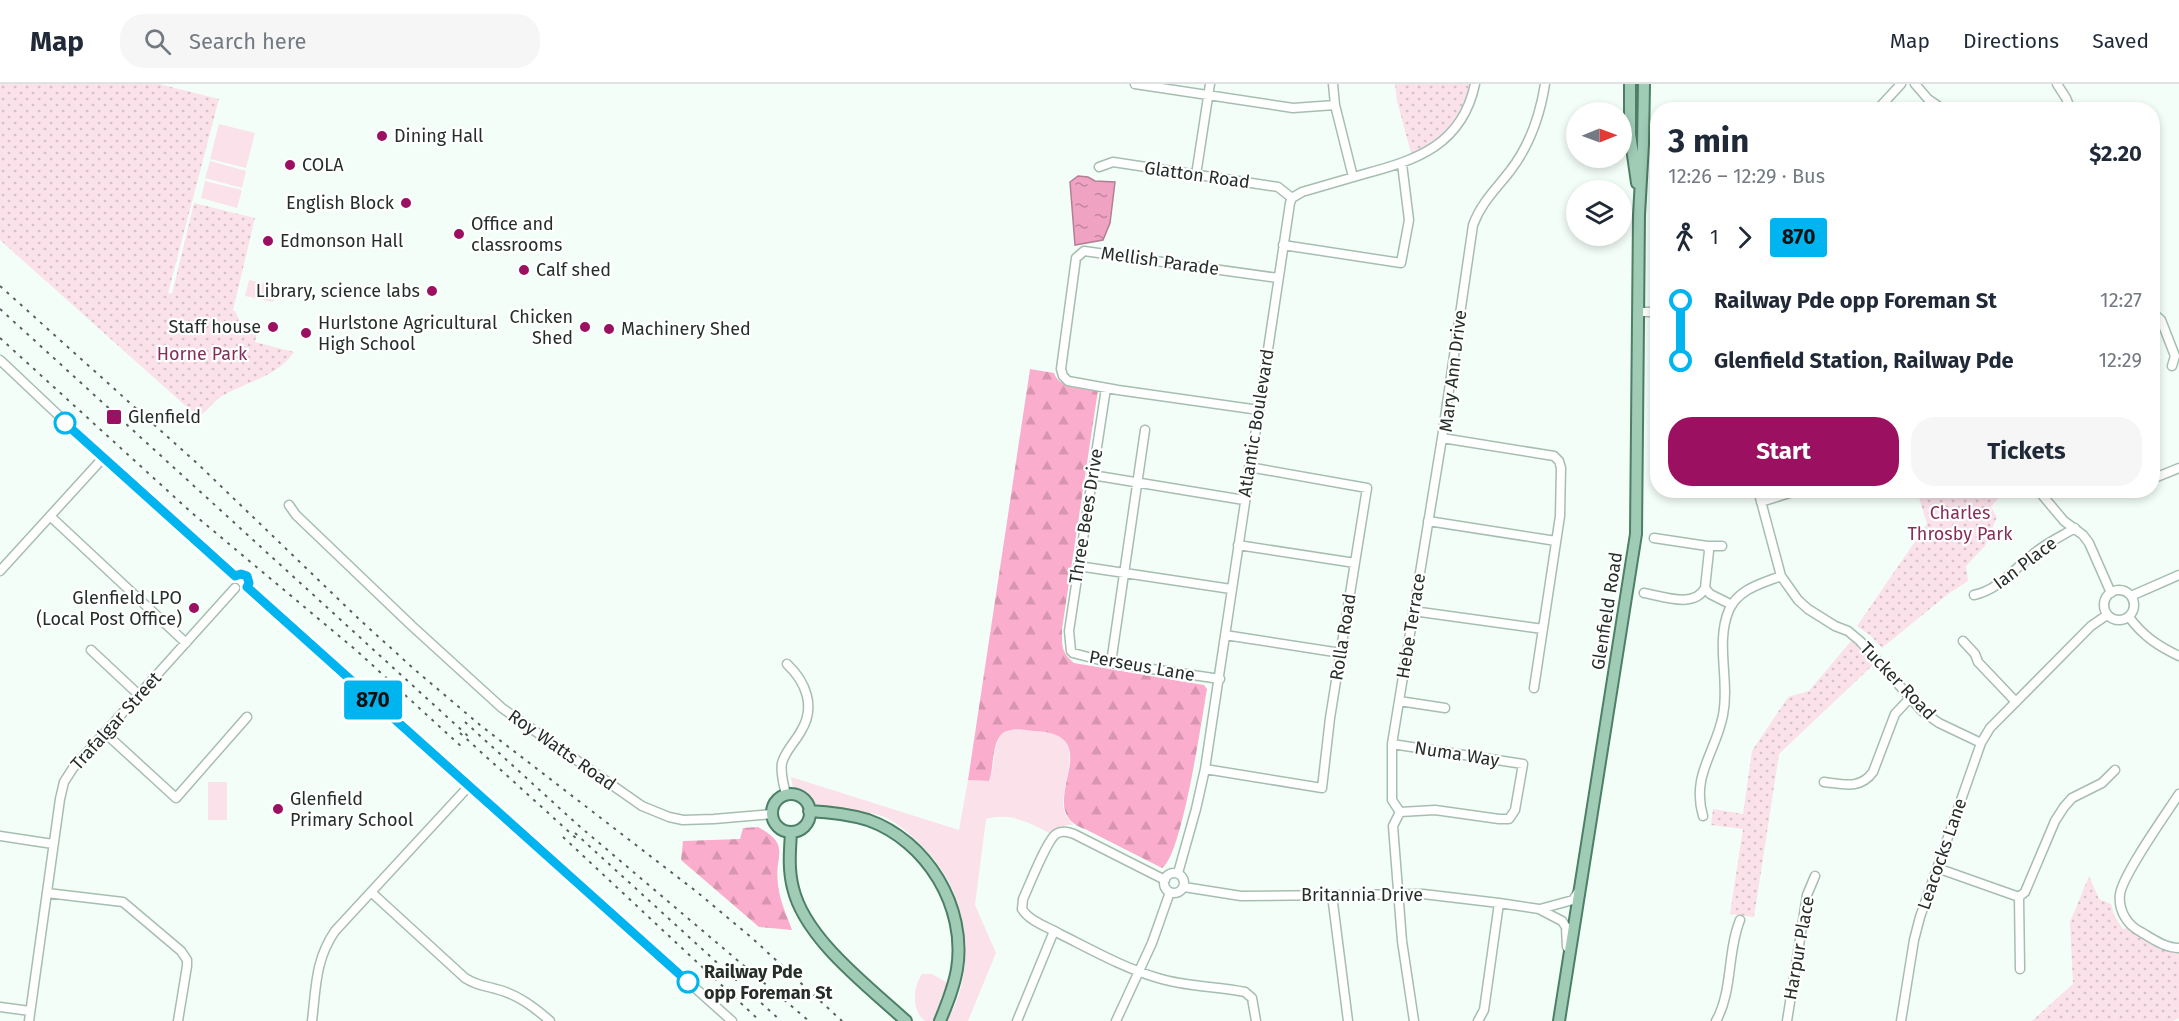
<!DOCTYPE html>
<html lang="en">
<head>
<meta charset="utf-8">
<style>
  body { margin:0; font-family:"Fira Sans",sans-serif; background:#f6f6f7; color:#1f2937; height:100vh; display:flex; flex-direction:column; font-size:22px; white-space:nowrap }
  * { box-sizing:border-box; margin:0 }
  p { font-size:20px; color:#747a83 }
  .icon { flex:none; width:33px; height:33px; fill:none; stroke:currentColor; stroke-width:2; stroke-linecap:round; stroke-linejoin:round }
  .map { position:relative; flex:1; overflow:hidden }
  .side { position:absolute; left:1650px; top:18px; width:510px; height:396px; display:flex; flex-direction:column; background:#fff; border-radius:24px; box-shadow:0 3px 9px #0003 }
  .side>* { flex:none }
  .badge { padding:0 12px; border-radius:4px; font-size:21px; line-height:39px }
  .needle { width:39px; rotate:89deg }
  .fabs { position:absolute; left:1566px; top:18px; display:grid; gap:12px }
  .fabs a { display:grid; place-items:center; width:66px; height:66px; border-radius:50%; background:#fff; box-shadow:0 3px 9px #0003; font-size:30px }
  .map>.badge { position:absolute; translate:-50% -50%; box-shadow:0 0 0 3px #fff }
  .legs { display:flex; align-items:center; gap:9px; height:66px; padding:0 18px; font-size:20px }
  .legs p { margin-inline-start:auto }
  .overview { display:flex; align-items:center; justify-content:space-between; height:102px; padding:0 18px }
  h1 { font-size:33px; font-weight:700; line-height:45px }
  .cta { display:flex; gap:12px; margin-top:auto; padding:12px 18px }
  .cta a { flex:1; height:69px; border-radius:24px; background:#9b1060; color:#fff; font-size:24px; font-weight:700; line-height:69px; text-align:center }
  .cta a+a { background:#f6f6f7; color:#1f2937 }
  ul { padding:0 18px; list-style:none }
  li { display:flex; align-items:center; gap:21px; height:60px; font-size:22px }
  li i { display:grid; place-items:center; width:9px; height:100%; margin:0 8px; background:currentColor }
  li i::after { content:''; width:15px; height:15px; margin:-8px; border:4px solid; border-radius:50%; background:#fff }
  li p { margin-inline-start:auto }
  li:first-child i { background:linear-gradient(#0000 50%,currentColor 0) }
  li:last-child i { background:linear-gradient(currentColor 50%,#0000 0) }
  header { display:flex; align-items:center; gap:36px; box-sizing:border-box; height:84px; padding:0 30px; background:#fff; border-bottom:2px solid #e0e1e3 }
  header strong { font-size:28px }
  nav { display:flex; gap:33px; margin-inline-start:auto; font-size:21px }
  .search { width:420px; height:54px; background:#f6f6f7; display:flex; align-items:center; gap:15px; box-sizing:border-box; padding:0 21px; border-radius:24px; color:#747a83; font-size:22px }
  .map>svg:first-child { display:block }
  .grass { fill:#fae1ea }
  .forest { fill:url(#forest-firs) }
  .park { fill:url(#park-dots) }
  .water { fill:url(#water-ripples); stroke:#b27f94; stroke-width:1.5 }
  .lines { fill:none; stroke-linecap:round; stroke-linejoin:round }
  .minor-casing { stroke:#a6beb0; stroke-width:11 }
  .major-casing { stroke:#4c7f65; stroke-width:14 }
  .minor { stroke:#fff; stroke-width:8 }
  .major { stroke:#a0ccb6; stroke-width:10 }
  .rail { stroke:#58615c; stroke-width:2; stroke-dasharray:3 6; stroke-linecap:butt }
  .line-1-casing { stroke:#fff; stroke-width:14 }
  .line-1 { stroke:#00b5ef; stroke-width:9 }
  .poi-dot { fill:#9b1060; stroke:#fff; stroke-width:2 }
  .stop-1-dot { fill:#fff; stroke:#00b5ef; stroke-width:3 }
  .labels { text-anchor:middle; stroke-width:4.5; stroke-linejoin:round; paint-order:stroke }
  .poi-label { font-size:18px; fill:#252e29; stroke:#fff; text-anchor:start }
  .street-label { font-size:18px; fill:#252e29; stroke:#fff }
  .park-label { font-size:18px; fill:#862e59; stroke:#fff }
  .stop-label { font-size:18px; font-weight:bold; fill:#252e29; stroke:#fff; text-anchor:start }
</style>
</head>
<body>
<header>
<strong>Map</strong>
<div class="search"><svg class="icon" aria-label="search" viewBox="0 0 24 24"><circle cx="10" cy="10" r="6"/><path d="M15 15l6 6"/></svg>Search here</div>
<nav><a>Map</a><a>Directions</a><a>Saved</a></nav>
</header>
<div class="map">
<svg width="2179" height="937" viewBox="0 0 2179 937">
  <defs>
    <pattern id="forest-firs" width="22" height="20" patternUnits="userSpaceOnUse" patternTransform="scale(1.5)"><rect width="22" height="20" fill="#fbadcd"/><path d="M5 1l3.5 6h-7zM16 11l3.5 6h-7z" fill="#d795b0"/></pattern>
    <pattern id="park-dots" width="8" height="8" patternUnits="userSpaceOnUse" patternTransform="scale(1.5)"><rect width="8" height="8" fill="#fae1ea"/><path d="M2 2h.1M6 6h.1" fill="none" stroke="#d6c1c9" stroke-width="1.8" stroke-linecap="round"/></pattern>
    <pattern id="water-ripples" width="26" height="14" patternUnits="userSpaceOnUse" patternTransform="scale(1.5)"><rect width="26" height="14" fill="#efa2c2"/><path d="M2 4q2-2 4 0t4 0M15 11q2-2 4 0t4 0" fill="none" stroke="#c1849e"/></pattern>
  </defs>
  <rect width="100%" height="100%" fill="#f4fef9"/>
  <path class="grass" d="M219,40L255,49L246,84L210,75Z
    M210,77L246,87L242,104L205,94Z
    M205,97L242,106L237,124L201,114Z
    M249,196L277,202L273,218L245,212Z
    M1008,646C1021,646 1034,645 1046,647C1092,654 1055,705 1065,729C1066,733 1070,737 1073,741H1066L1051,750C1030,739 1011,728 986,735L975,821L996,869L968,937H925C911,926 913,903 922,890H932L948,899L940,915L953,926C978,869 965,802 919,759C910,750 899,740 887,734C865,724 837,730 815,720C808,716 800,709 793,705L791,693L959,746L968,696L989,697C997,679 990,656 1008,646Z
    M208,698H227V736H208Z"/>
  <path class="forest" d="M1030,285L1054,289C1060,306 1083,304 1098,306L1062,545C1062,562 1061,568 1074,579L1204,601L1207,605C1202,634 1182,772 1162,784L1085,745C1028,726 1114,650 1034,647C1026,646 1018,645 1011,646C990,648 995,683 989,697L968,696Z
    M758,743C792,761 774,770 778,800C779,815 787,832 792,846L759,843L681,776L683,757L740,755L743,744Z"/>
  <path class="park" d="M0,0H159L219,15L168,209L172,210L194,119L255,134L233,226L229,225L235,227L242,241L258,245L255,258L294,268C277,294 243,298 219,314C212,320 206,328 198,333L0,156Z
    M1395,0H1470C1460,37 1444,53 1412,73L1397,17Z
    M1657,77V163L1651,162V80Z
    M1917,407H2004L1991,423L1997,433L1985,462L1966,482L1968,497L1948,510L1882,564L1871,552L1857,542L1927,440Z
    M1851,557L1859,563L1874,580L1779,670L1754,833L1730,830L1743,745L1711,741L1713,725L1743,730L1752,667L1788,613L1809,607Z
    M2089,792L2099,815L2111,820L2114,831L2123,845L2127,844L2157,863L2171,868H2179V934L2173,937H2032L2073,900L2070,838Z"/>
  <path class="water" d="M1078,92L1088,93L1095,97L1115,98L1110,139L1103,156L1075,161L1070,98Z"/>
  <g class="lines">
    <defs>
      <path id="minor" d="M1135,0L1293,24L1335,21
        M1333,0L1335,21L1353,93
        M1915,0L1928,15L1944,26
        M2057,0L2066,14L2071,26
        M1877,26L1901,0
        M1099,83L1113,78L1278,103L1292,114
        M1196,91L1210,0
        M1283,161L1401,179L1409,136L1402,80
        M1639,228H1658
        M2152,228L2161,236L2175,272L2172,282
        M0,276L129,398L235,492
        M1106,304L1069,547L1071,567L1073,569L1111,579L1220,595
        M1259,326L1118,306L1068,297L1063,292L1061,285L1076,174L1084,167L1278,194
        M1092,391L1244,416
        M2152,395L2179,384
        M1758,406L1781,492L1798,516L1808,525L1835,542L1848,547L1860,557L1922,627L1939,639L1981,659
        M2038,406L2064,437L2083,451L2089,459L2111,509
        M1761,418L1799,406
        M289,421L296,431L412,542L502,624L642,722L669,733L683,736L714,735L772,730
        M50,432L186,559
        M1428,437L1556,457
        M1654,454L1707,462L1709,467L1705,504L1710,510L1732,521
        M1238,461L1355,479
        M1707,462H1722
        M1078,482L1231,505
        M0,487L103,374
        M235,492L239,490L246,491L249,497L247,503
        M247,503L732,937
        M2104 521a15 15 0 1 1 30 0a15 15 0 1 1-30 0Z
        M1644,509C1662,512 1694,525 1705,504
        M1974,511C1998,506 2012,487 2031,472C2044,460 2060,453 2075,444
        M2131,512L2179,491
        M1413,527L1543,545
        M2129,533C2143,552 2158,562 2179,572
        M1225,551L1341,569
        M1963,557L1975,570L1978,578L2016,618
        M91,566L139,611
        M1111,579L1145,346
        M1534,604L1560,432L1561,384L1559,377L1554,372L1442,354L1473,141C1481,119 1496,105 1510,87C1530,61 1540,32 1545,0
        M1399,617L1445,624
        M105,649L176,714L247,633
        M1392,660L1523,680L1515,726L1509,735H1499L1435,726L1400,728L1393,742L1402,857L1414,937
        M1205,685L1322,704L1330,634L1367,404L1249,383
        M1824,698C1843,700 1860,706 1873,688L1895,630L1910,614
        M2179,710C2166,730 2123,790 2120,810C2118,826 2127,841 2141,848C2153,855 2165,864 2179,864
        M786,711C784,701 780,689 782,679C785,667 796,657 801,647C816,623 806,598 787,580
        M1400,728L1392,716V660L1442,354
        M1703,732C1691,691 1716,668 1723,631C1730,596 1715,559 1729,526C1738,505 1763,499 1781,492
        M0,752L53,760
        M1937,784L2019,813
        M1164 799a10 10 0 1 1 20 0a10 10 0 1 1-20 0Z
        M1178,789L1196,725L1205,685L1290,119L1292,114L1302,108C1322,102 1343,96 1364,90C1417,76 1462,61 1475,0
        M1165,796L1074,750C1068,748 1062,746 1056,750C1047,756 1029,802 1023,815L1022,825C1029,837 1048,843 1060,850C1092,866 1124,884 1158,894C1186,903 1217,902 1245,908L1252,914L1256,937
        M1184,803L1241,812L1423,810L1499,819L1539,825L1562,837L1566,843L1567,863
        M371,808L465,894C478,902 482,901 496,905C517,910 534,923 550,937
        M47,809L123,818L181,867L187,876V882L178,937
        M1332,811L1348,937
        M1540,825L1573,816L1578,808
        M2020,885L2019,813L2025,808L2055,737L2064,723L2072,714L2102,699L2115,686
        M0,923L30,927
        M29,937L60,715L64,698L73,684L235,504
        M312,937C316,904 315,876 335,847L469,702
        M1017,937L1054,847
        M1116,937L1152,859L1170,808
        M1478,937L1484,926L1499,819
        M1716,937C1733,907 1727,868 1740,836
        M1787,937L1807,811L1815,792
        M1901,937L1914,856L1920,833L1981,659L1990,644L2091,542L2107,531"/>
      <path id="major" d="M1630,0V50L1637,99
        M772 729a19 19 0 1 1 38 0a19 19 0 1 1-38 0Z
        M809,727C829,728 848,730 868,736C927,757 967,823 957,885C954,903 947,920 940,937
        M791,748C790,766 788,785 793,804C805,855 868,902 906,937
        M1559,937L1636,450L1639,131L1643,60L1644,0"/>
    </defs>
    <use href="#minor" class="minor-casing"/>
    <use href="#major" class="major-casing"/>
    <use href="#minor" class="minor"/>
    <use href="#major" class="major"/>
    <path class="rail" d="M0,202L200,382L360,536L414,585L480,641L697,808L752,854L842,937
      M0,225L468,652
      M0,254L192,429L357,567L464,665
      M465,638L578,741L809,937
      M460,649L578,756
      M575,749L781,937
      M563,753L760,937"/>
  </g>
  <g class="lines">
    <defs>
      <path id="line-1" d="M65,339L235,492L241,490L247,492L249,499L247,503L688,898"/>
    </defs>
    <use href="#line-1" class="line-1-casing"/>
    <use href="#line-1" class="line-1"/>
  </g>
  <g class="poi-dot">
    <circle cx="382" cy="52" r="6"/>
    <circle cx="290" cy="81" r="6"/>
    <circle cx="406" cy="119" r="6"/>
    <circle cx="459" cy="150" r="6"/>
    <circle cx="268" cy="157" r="6"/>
    <circle cx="524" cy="186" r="6"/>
    <circle cx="432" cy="207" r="6"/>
    <circle cx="273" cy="243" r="6"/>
    <circle cx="585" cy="243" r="6"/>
    <circle cx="609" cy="245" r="6"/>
    <circle cx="306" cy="249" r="6"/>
    <rect x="106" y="325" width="16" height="16" rx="3"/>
    <circle cx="194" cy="524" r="6"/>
    <circle cx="278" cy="725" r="6"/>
  </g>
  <g class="stop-1-dot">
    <circle cx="65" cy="339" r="10"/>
    <circle cx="688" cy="898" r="10"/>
  </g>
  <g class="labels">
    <g class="poi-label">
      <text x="394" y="58">Dining Hall</text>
      <text x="302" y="87">COLA</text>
      <text x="394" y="125" text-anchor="end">English Block</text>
      <text x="471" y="146">Office and<tspan x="471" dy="21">classrooms</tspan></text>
      <text x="280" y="163">Edmonson Hall</text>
      <text x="536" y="192">Calf shed</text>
      <text x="420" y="213" text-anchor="end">Library, science labs</text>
      <text x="573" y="239" text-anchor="end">Chicken<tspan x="573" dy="21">Shed</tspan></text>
      <text x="318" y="245">Hurlstone Agricultural<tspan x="318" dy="21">High School</tspan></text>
      <text x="261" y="249" text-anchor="end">Staff house</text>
      <text x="621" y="251">Machinery Shed</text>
      <text x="128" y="339">Glenfield</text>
      <text x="182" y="520" text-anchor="end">Glenfield LPO<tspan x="182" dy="21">(Local Post Office)</tspan></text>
      <text x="290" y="721">Glenfield<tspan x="290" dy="21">Primary School</tspan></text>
    </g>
    <g class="street-label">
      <text transform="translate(1197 91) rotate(8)" y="6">Glatton Road</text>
      <text transform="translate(1160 177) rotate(8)" y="6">Mellish Parade</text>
      <text transform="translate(1453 287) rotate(-83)" y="6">Mary Ann Drive</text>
      <text transform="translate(1256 339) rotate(-81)" y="6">Atlantic Boulevard</text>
      <text transform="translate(1086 432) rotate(-81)" y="6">Three Bees Drive</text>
      <text transform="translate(2025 479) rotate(-37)" y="6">Ian Place</text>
      <text transform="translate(1607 527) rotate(-81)" y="6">Glenfield Road</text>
      <text transform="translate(1411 542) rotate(-81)" y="6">Hebe Terrace</text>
      <text transform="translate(1343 553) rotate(-81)" y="6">Rolla Road</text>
      <text transform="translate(1142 582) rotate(10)" y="6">Perseus Lane</text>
      <text transform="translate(1898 597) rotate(46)" y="6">Tucker Road</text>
      <text transform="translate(116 637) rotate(-48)" y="6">Trafalgar Street</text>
      <text transform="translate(562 666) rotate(35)" y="6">Roy Watts Road</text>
      <text transform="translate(1457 670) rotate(9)" y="6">Numa Way</text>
      <text transform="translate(1942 770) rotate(-71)" y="6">Leacocks Lane</text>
      <text x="1362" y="817">Britannia Drive</text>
      <text transform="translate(1799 864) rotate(-80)" y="6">Harpur Place</text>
    </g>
    <g class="park-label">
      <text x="202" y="276">Horne Park</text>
      <text x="1960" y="435">Charles<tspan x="1960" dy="21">Throsby Park</tspan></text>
    </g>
    <g class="stop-label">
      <text x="704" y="894">Railway Pde<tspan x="704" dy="21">opp Foreman St</tspan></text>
    </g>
  </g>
</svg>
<div class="fabs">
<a><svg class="needle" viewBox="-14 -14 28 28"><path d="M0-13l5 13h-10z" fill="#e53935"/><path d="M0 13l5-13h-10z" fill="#747a83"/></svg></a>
<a><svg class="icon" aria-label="layers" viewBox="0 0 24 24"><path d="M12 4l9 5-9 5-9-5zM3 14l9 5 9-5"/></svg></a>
</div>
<b class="badge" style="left:373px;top:616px;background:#00b5ef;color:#111">870</b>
<section class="side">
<div class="overview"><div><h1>3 min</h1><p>12:26 – 12:29 · Bus</p></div><b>$2.20</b></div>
<div class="legs"><svg class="icon" aria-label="walk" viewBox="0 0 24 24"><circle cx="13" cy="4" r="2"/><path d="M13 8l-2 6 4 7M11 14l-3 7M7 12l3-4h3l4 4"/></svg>1<svg class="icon" aria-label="forward" viewBox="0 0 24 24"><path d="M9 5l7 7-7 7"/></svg><b class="badge" style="background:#00b5ef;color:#111">870</b></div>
<ul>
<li><i style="color:#00b5ef"></i><b>Railway Pde opp Foreman St</b><p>12:27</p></li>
<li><i style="color:#00b5ef"></i><b>Glenfield Station, Railway Pde</b><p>12:29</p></li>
</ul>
<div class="cta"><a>Start</a><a>Tickets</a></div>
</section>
</div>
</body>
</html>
